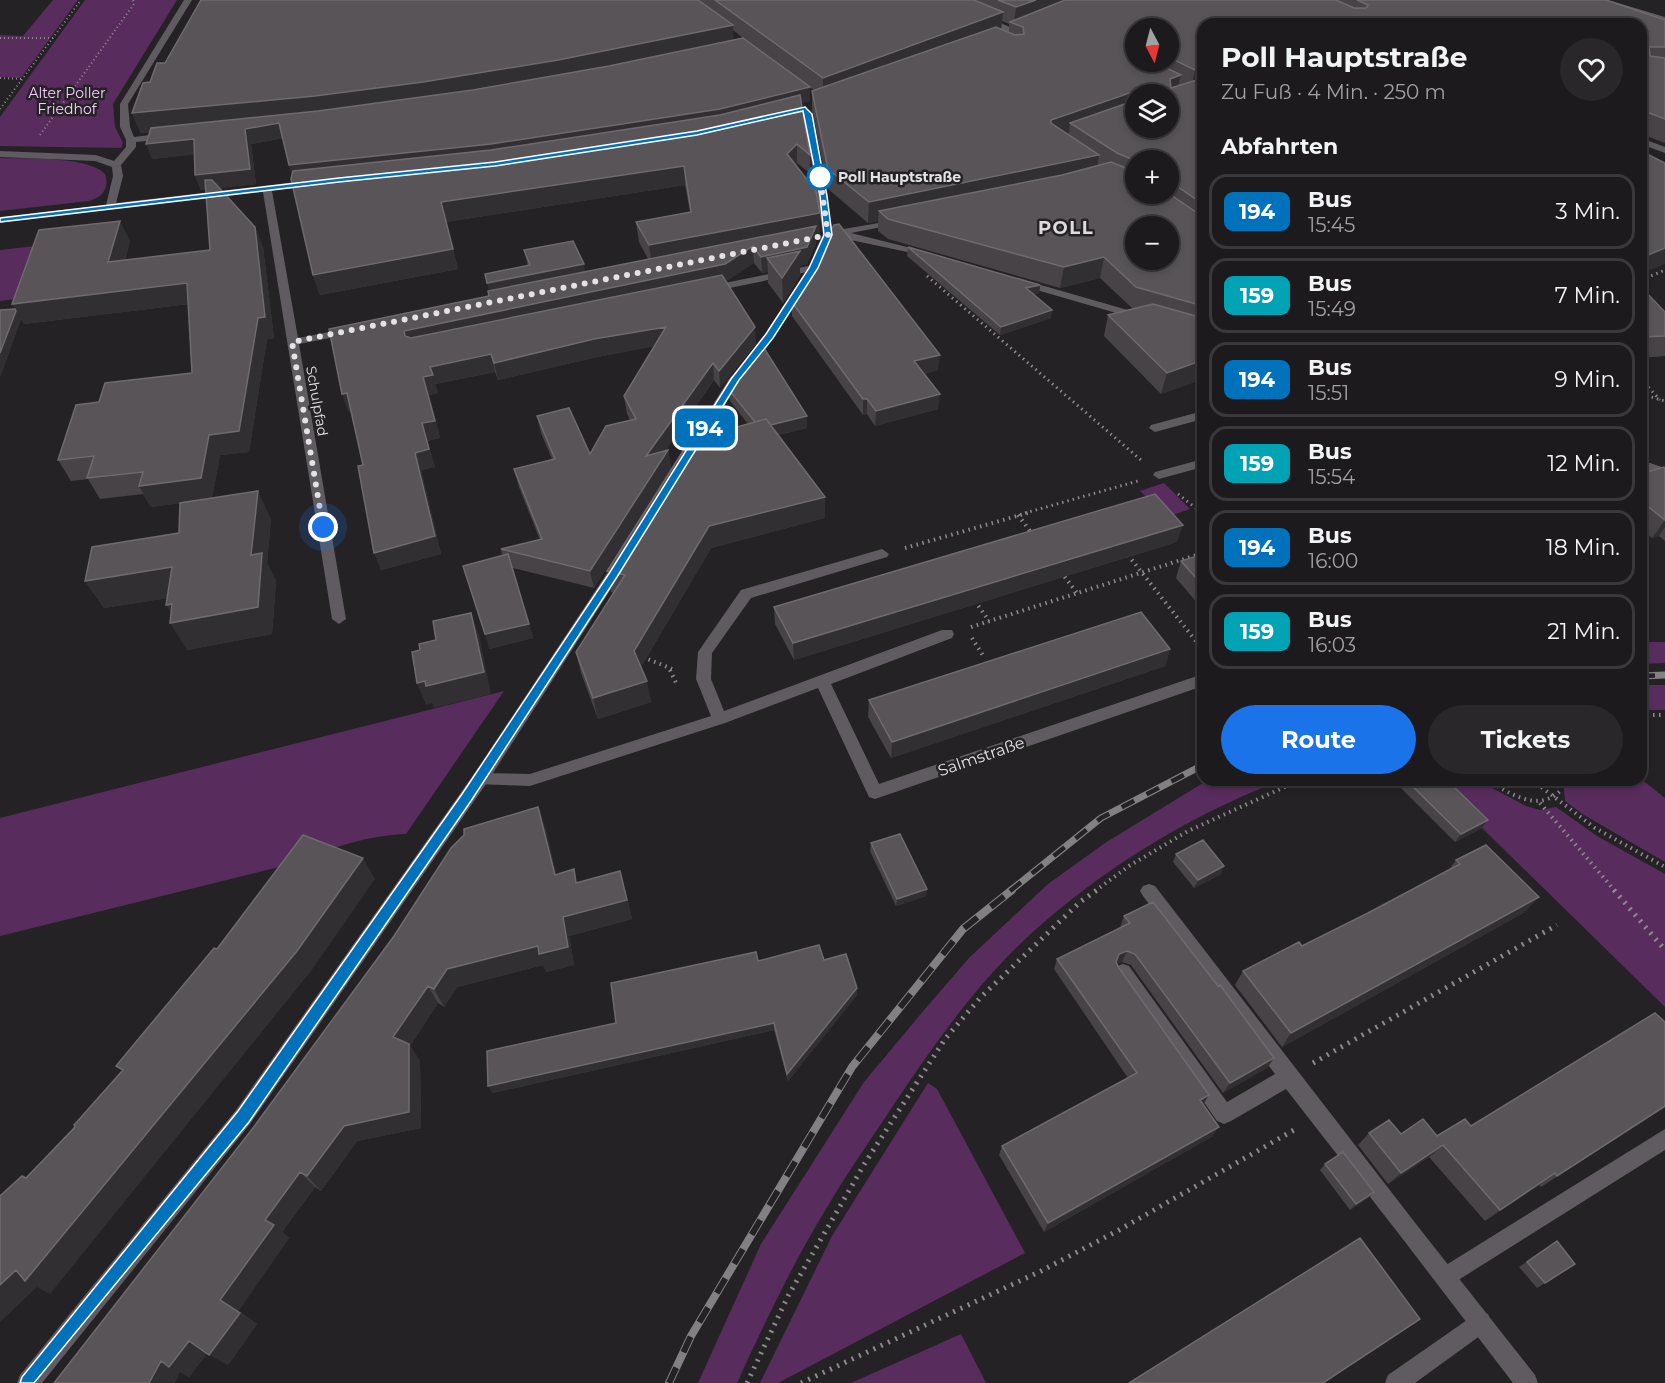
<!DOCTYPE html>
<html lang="de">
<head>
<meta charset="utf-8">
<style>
  body { margin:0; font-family:Montserrat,sans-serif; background:#292729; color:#f1f3f6; height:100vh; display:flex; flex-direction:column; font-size:22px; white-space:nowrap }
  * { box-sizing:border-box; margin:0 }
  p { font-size:20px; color:#a0a1a3 }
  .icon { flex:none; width:33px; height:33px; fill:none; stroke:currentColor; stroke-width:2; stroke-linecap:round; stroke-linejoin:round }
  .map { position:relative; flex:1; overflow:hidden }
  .sheet { position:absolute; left:1197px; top:18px; width:450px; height:768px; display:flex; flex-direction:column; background:#1c1a1c; border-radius:18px; box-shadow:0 3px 9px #0003,0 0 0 2px #3a383b }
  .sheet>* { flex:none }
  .badge { padding:0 12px; border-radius:9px; font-size:21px; line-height:39px }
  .needle { width:39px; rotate:173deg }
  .tools { position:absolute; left:1125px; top:18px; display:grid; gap:12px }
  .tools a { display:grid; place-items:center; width:54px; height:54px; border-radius:50%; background:#1c1a1c; box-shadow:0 3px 9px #0003,0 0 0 2px #3a383b; font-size:30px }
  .you { position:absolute; width:30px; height:30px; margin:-15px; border:4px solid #fff; border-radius:50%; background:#1a73e8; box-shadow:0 0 0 9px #1a73e833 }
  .map>.badge { position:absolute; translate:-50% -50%; box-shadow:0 0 0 3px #fff }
  h2 { padding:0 24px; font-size:22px; line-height:54px }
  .round { display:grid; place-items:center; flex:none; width:63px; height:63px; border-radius:32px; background:#292729 }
  .head { display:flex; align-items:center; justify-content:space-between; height:102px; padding:0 24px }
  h1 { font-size:28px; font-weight:700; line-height:45px }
  .button { display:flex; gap:12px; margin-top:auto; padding:12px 24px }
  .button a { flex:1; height:69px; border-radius:36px; background:#1a73e8; color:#fff; font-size:24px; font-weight:700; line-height:69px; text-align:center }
  .button a+a { background:#292729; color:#f1f3f6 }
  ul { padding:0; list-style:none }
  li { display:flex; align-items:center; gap:18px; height:75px; margin:0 12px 9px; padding:0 12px; border:3px solid #3a383b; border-radius:18px }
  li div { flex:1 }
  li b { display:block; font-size:22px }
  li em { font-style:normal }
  li .badge { min-width:66px; font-weight:700; text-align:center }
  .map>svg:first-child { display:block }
  .green { fill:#592c5e }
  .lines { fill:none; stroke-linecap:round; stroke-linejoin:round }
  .path-far3 { stroke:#8d8a8e; stroke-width:2; stroke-dasharray:1 3; stroke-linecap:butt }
  .path-far2 { stroke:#8d8a8e; stroke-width:3; stroke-dasharray:1.5 4; stroke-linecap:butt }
  .path-far1 { stroke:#8d8a8e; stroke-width:4; stroke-dasharray:1.5 4.5; stroke-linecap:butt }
  .path { stroke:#8d8a8e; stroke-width:5; stroke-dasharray:2 6; stroke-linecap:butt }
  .lane { fill:#5f5b60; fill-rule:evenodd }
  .street { fill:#5f5b60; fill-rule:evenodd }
  .rail-far1-casing { stroke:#828083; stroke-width:7 }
  .rail-casing { stroke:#828083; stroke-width:8 }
  .rail-far1 { stroke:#252226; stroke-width:4.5; stroke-dasharray:14; stroke-linecap:butt }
  .rail { stroke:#252226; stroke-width:6; stroke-dasharray:17; stroke-linecap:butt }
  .wall { fill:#474347; fill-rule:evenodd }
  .shaded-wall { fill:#322f33 }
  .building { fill:#585458; stroke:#6e6a6e; stroke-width:1.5; fill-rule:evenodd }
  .line { fill:#0072bc; stroke:#fff; stroke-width:1.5 }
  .walk { stroke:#e4e2e5; stroke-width:6; stroke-dasharray:0 10.8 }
  .stop-dot { fill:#fff; stroke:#0072bc; stroke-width:3 }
  .labels { text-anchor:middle; stroke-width:5; stroke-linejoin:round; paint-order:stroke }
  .far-park-label { font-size:14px; fill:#facdff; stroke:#252226 }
  .far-stop-label { font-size:14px; font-weight:bold; fill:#e4e2e5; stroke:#252226; text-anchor:start }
  .far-street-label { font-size:14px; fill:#e4e2e5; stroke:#252226 }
  .street-label { font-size:16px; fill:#e4e2e5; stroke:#252226 }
  .far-district-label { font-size:18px; font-weight:bold; letter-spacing:1.5px; fill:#e0dbe0; stroke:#252226 }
</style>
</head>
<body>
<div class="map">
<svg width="1665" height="1383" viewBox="0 0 1665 1383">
  <rect width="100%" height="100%" fill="#252226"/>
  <path class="green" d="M53,0H78L21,78L0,77V35L23,36Z
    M85,0H177L113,104L115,127L123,143L121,148L0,146V117Z
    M0,158C24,159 89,156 105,174C110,188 102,198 89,201L0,211Z
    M36,246L16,299L0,301V250Z
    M1164,483L1190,509L1167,517L1140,491Z
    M1641,642H1665V663L1641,664Z
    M1641,685H1665V710H1641Z
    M504,691L406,834C370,835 332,847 299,862L0,936V818Z
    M1641,779L1665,798V862L1584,815L1565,801L1563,780Z
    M1208,780H1283C1186,815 1078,884 1006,958C960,1006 922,1062 885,1118C865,1148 844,1178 826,1209C792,1265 764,1324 737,1383H698L761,1244L864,1082L925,1009L969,958L1048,884L1105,843Z
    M1433,780H1477L1526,806L1540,810L1556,807L1597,836L1665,874V1007Z
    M928,1083L937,1089L1025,1253L778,1383H760L832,1236Z
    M961,1334L986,1383H851Z"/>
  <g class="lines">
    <path class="path-far3" d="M0,38H53
      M0,78L22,79
      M0,109L81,0
      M40,135L134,4L133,0"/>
    <path class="path-far2" d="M927,276L1141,460
      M1641,280L1665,270
      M1641,379L1660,400
      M1641,394L1665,401
      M1178,494L1202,513
      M1025,513L1138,481"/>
    <path class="path-far1" d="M1200,512L1203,514
      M1018,515L1033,535
      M905,548L1031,512
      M1128,555L1203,650
      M1061,572L1077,593
      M975,601L989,621
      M971,627L1203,553
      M972,638L984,657
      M643,657L672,669
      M670,670L677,685
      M1641,715H1665
      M1487,780C1510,793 1537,813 1560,791L1558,780
      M1532,780L1595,828L1665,867
      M1540,803L1615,891
      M1095,891L1129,866L1188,831L1300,780"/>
    <path class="path" d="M1614,890L1665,950
      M1313,1063L1557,925
      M747,1383L788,1296L865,1163L945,1039L980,998L1080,902L1097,890
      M801,1383L1041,1271L1119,1230L1294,1130"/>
    <path class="lane" d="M1203,411V419L1155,432L1149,428L1151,425Z
      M1203,459V467L1159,479L1153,475L1155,472Z
      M882,549L889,554L887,557L751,598L712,653L711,679L724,711L942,630H952L954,634L952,638L831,684L879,784L1203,674V686L875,799L869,797L818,688L725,723L530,786L474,784L472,779L474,774L480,773L530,774L711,716L696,679L698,652L741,590Z
      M1149,884L1155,886L1416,1224L1419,1231L1416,1238L1409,1241L1402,1238L1286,1089L1231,1121L1224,1124L1217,1121L1117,978L1114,972L1117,966L1123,964L1129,966L1227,1102L1275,1074L1143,896L1140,891L1143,886Z
      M1665,1129V1150L1452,1284L1445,1288L1438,1284L1434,1277L1438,1270Z
      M1480,1311L1488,1314L1491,1322L1488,1330L1415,1383H1385L1388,1375Z"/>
    <path class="street" d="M184,0H192L128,104L130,127L134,137L167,133L172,136L167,139L136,142V147L121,165L123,176L116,203L313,180L318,183L313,186L272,191L298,338L350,328L356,331L350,334L299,344L346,619L339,624L332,619L263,192L0,223V217L106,205L113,176L112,167L95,161L0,157V151L96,155L114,161L126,147V140L120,127V104Z
      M1596,0H1608L1665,17V21Z
      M980,16H986L1020,32L1013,34L980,20Z
      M805,106L812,114L832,231L902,219V223L851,233L931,253V257L846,239L841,235L832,237L823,256H815L814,254L823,234L804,114L801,109Z
      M1641,138L1665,147V153L1641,144Z
      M813,265L818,268L817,270L710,292L705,289L710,286Z
      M1020,279L1145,315L1147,317L1141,320L1137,319L1016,284L1015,282Z
      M802,283L807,286L762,355L740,381L692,457H684L682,454L729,379L754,351L798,284Z
      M1641,460L1665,468V476L1641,468Z
      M620,559L625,561L627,564L625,567L486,784L250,1124L42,1383H17L20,1375L236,1110L474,774L615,561Z
      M1409,1221L1416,1224L1535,1375L1538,1383H1513L1402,1238L1399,1231L1402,1224Z"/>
    <defs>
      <path id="rail-far1" d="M1641,676L1665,675
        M1010,891L1101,818L1203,765"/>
      <path id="rail" d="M669,1383L691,1336L852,1067L963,929L1012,890"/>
    </defs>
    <use href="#rail-far1" class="rail-far1-casing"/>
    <use href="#rail" class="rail-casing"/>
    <use href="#rail-far1" class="rail-far1"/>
    <use href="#rail" class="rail"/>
  </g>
  <path class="wall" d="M201,0H1606L1665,20V143L1641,134V24H1203V379L1161,394L1104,336L1108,315L1133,309L1132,308L1100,278L1060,288L888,239L878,231V221L868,223L828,189L812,110V91L814,90L810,87V101L801,103L810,155L811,174L797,163L796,165L820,213V232L816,233V243L807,264L800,266V276L783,303L768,283V272L762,273L754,263L726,281L756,344L720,388L714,380L665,451L668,450L671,468L594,588L513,568L533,638L489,649L502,555L501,549L540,540L519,487L514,469L552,459L541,433L537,416L590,454L630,420L627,414L624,396L654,346L597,357L498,380L495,372L435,384L438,393L429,395L440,438L427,441L435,467L421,470L441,554L381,570L363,465L351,411L348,412L528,266L524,250L585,272L648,259L639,242L636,222L690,212L685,185L446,222L458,269L320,295L313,275L292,175L289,165L283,138L251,144L256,184L219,188L263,247L274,338L267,339L249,452L220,455L212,498L271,519L267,563L276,581L272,634L187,650L171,613L167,598L104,608L85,581L179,533L194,501L151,507L143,494L100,499L88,479L71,481L58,460L99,402L192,373L189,304L24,324L21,319L0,377V310L15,309L130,241L125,260L210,250L205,189L201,190L195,175V154L152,159L150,132L141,133L132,113L150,82L165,63ZM1002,21L1009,24V32L1001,29ZM1168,28V62H1136ZM733,30L743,38L733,40ZM1136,94H1168L1136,128ZM1136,160H1168V194H1136Z
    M908,247L1040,285L1039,293L1033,295L1051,318L1000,335L907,256Z
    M1641,287L1665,312V356L1641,358Z
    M791,301L938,370L924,374L938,409L875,426L867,414L863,415L792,316Z
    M729,390L807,416V428L778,435L825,518L711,548L641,667L651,702L598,719L581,673L576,652L614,593L611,592L607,571L748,424L730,401Z
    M1665,468V541L1659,536L1652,538L1641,530V474Z
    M1177,542L794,660L775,624L774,607Z
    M1203,554V610L1176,578L1181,561Z
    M1170,649L1165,666L891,758L868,717L869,700Z
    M1403,780H1447L1482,828L1455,842L1399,786Z
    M545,827L556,874L578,882L625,890L632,919L569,936L574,965L546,972L543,965L457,987L444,1007L438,1003L410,1046L420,1061L421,1128L357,1141L321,1191L315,1187L282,1232L289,1238L238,1311L257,1324L228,1365L207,1353L189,1377L180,1372L54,1383Z
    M871,843L927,889L926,896L896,906L870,851Z
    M1176,854L1221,874L1194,888L1173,862Z
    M1456,860L1525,912L1282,1047L1235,985L1243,971L1302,946L1368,913L1448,871Z
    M1124,916L1274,1058L1267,1068L1223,1093L1131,965L1122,962L1117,964L1203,1104L1213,1136L1044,1232L999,1155L1002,1146L1128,1078L1054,969L1057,959L1120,928Z
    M824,960L857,995L788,1081L774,1030L492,1093L616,1023L758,961Z
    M1665,1107L1541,1187L1539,1185L1485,1221L1429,1157L1388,1184L1358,1145L1369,1133L1437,1136L1471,1126Z
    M1325,1164L1374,1192L1368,1198L1350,1210L1320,1170Z
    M1557,1241L1545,1283L1537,1288L1519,1267Z"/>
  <path class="shaded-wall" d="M1036,0H1066L1014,24L1016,7Z
    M1003,12L1001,31L823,97V78Z
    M733,25L734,44L321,116L141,133L132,113Z
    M1203,68V86L1191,89L1195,70Z
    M1181,75L1176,94L1168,97L1170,79Z
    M810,87V101L721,124L294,180L289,165Z
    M1141,89L1140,94H1136V109L1070,123L1069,133L1048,140L1051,120Z
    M279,123L285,138L251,144L256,184L201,190L195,175L245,129Z
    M194,139L201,154L152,159L146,144Z
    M797,144V163L788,173L787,154Z
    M1099,155L1096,175L879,211L878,221L868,223L869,202Z
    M684,166L685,185L446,222L441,202Z
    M820,213V232L816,233V243L807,264L800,266V276L783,303L782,278L767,258L768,272L762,273L761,257L813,234L652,265L649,245Z
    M120,221L130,241L118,282L108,262Z
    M255,227L263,247L274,338L267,339L249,452L220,455L212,499L151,507L139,486L209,435Z
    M753,246L754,263L727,281L410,348L405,336L404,331Z
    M1665,248V264L1641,274V258Z
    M453,249L458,269L320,295L313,275Z
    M1104,257L1100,278L1060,288L1064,267Z
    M584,264L586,278L490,297L487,283Z
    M187,283L197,303L24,324L21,319L0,377V353L16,311L12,304Z
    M1040,285L1039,293L1024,297L1026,288Z
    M1052,310L1051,318L1000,335L1001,327Z
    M666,327L668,344L597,357L498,380L494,363L594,339Z
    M755,327L756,344L720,388L719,371Z
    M491,354L495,372L435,384L438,393L429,395L440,438L427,441L435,467L421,470L441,554L381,570L374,553L415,453L422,423L423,377L430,367Z
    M940,355L938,370L913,377L914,361Z
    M1203,360V379L1161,394L1167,373Z
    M713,363L714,380L649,474L646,456Z
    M347,393L354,411L348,412L342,394Z
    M940,394L938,409L875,426L876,411Z
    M863,399H867V414L863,415Z
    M807,416V428L760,439L759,428Z
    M668,450L671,468L594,588L590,571Z
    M258,491L271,519L267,563L276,581L272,634L187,650L170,623L177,622L166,605L251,555Z
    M825,497V518L711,548L638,672L634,651L709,526Z
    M1665,520V527L1659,536L1652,538Z
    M1183,525L1177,542L794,660L793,643Z
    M172,567L189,595L104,608L85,581Z
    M471,613L479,635L491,694L434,708L432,703L426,705L417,683L425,681Z
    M529,624L533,638L489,649L485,634Z
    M1170,649L1165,666L891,758L892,742Z
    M647,681L651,702L598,719L593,698Z
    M538,807L545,827L561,894L555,875Z
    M1488,820L1482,828L1455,842L1461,834Z
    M363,858L375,879L311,971L50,1294L37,1287L0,1322V1285Z
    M1224,866L1221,874L1194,888L1198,880Z
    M620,871L632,919L569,936L574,965L546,972L543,965L457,987L444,1007L434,989L447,969L538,946L563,917Z
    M927,889L926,896L896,906L897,899Z
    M1539,897L1525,912L1282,1047L1291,1033Z
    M1127,951L1122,962L1115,965L1119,954Z
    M428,986L438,1003L410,1046L420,1061L421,1128L357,1141L321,1191L307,1176L393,1037Z
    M857,988V995L788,1081L787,1074Z
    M774,1023V1030L492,1093L488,1086Z
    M1274,1058L1267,1068L1223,1093L1230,1083Z
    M1209,1095L1203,1105L1200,1100Z
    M1665,1106V1107L1541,1187L1557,1176Z
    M1219,1127L1213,1136L1044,1232L1048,1223Z
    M1443,1145L1429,1157L1388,1184L1401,1173Z
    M300,1172L315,1187L282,1232L289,1238L238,1312L220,1300L265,1220Z
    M1555,1173L1539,1185L1485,1221L1500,1210Z
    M1374,1192L1368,1198L1350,1210L1356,1204Z
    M240,1313L257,1324L228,1365L209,1355Z
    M189,1341L208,1352L189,1377L180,1372L175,1383H149L161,1361Z"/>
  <path class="building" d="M201,0H698L733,25L558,60L423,82L315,96L132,113L143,83L150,82L157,63H165Z
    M715,0H974L1003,12L823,78Z
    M998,0H1036L1016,7Z
    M1065,0H1336L1354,8H1366L1368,5L1357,0H1606L1665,20V47H1649L1650,56L1665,58V119L1641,110V24H1203V68L1195,70L1168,57V28H1136V62H1154L1181,75L1170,79L1171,88L1203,78V204L1168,180V160L1136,161L1117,153L1070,123L1136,100V128H1168V94H1141V89L1051,120V123L1099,155L869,202L828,169L812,91L996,27L1015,35L1024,34L1023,27L1010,22Z
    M743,38L810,87L720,109L491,144L289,165L279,123L245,129L250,169L195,175L194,139L146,144L151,128L318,111L473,90L609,66Z
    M800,95L810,155L797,144L787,154L816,191L820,213L649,245L636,222L691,212L684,166L441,202L453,249L313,275L291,179L293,171L491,150L720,115Z
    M1641,151L1665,163V248L1641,258Z
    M1111,162L1136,172V194L1168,193L1203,217V306L1136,287L1104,257L1064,267L888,219L879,211L1062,175ZM1136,226H1168V260H1136Z
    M205,180H212L255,227L265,317L258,318L239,431L209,435L201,478L139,486L143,472L87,478L94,456L58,460L76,405L99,402L105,383L192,373L187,283L12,304L39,230L120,221L108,262L210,250Z
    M839,224L940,355L914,361L940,394L876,411L867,399H863L791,301L834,225Z
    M816,226L807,247L761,257L753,246L725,264L404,331L405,336L411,338L722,275L755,327L719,371L713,363L646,456L668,450L590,571L501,549L542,539L514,469L555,459L537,416L569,408L590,454L606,426L636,419L624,396L666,327L594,339L494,363L491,354L430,367L433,375L423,377L435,421L422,423L429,449L415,453L435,536L374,553L358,466L363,465L347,393L342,394L329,329L489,296L488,291Z
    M573,241L584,264L487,283L485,274L530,265L524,250Z
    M908,247L1040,285L1026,288L1052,310L1001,327Z
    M800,251L782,278L767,258Z
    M1641,287L1665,312V336L1641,337Z
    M1153,304L1203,318V360L1167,373L1108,315Z
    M15,309L16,311L0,353V310Z
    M762,345L807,416L771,425L766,419L755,422L729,390Z
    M766,419L825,497L709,526L634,651L647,681L593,698L576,652L625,575L607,571L690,440Z
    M1664,467L1665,468V520L1641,501V474Z
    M258,491L251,555L262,553L258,607L170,623L172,604L166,605L172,567L85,581L92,547L179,533L180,503Z
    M1155,494L1183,525L793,643L774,607Z
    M508,554L529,624L485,634L463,566Z
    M1203,554V586L1181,561Z
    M1141,612L1170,649L892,742L869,700Z
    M471,613L484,672L426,686L425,681L417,683L412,652L420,650L419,644L436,640L433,621Z
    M1406,780H1447L1488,820L1461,834Z
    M538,807L555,875L574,869L576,883L620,871L627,900L563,917L568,947L539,954L538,946L447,969L434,989L428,986L393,1037L409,1044V1112L344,1126L307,1176L300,1172L265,1220L274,1225L220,1300L240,1313L209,1355L189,1341L169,1367L161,1361L149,1383H54L253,1128L394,936L451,848L464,835V829Z
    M900,834L927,889L897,899L871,843Z
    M303,835L363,858L297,951L25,1281L16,1270L0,1285V1196L22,1176L26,1178L75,1127L74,1125L123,1070L116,1066L214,948L217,949Z
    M1203,840L1224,866L1198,880L1176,854Z
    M1486,845L1539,897L1291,1033L1243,971L1299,942L1302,946L1368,913L1460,864L1456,860Z
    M1153,902L1218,986L1220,985L1274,1058L1230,1083L1135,954L1127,951L1119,954L1116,962L1119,968L1209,1095L1200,1100L1219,1127L1048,1223L1002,1146L1137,1073L1057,959L1130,923L1124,916Z
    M819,945L824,960L846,954L857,988L787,1074L774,1023L488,1086L487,1051L616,1023L611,983L756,952L758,961Z
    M1655,1013L1665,1022V1106L1557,1176L1555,1173L1500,1210L1443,1145L1401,1173L1369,1133L1389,1120L1401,1134L1423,1119L1437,1136L1465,1119L1471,1126Z
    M1343,1152L1374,1192L1356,1204L1325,1164Z
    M1360,1238L1420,1319L1323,1383H1129Z
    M1557,1241L1575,1264L1545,1283L1527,1262Z"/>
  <path class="line" d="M805,107L812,114L827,196L832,235L818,268L773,338L739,380L617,577L471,801L249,1122L34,1383H20L22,1377L238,1111L462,794L610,572L731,379L766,334L809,268L824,235L820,196L803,111L697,135L495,166L339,182L0,222V218L339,178L495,162L697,131Z"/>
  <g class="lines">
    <path class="walk" d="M323,527L292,342L828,235L819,171L820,177"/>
  </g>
  <circle class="stop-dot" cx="820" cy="177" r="12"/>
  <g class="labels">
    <g class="far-park-label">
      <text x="67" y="98">Alter Poller<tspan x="67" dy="16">Friedhof</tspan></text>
    </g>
    <g class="far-stop-label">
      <text x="838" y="182">Poll Hauptstraße</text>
    </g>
    <g class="far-street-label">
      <text transform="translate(317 401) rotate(80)" y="5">Schulpfad</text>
    </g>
    <g class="street-label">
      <text transform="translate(981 756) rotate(-19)" y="6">Salmstraße</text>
    </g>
    <g class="far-district-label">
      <text x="1066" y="234">POLL</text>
    </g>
  </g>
</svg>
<div class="tools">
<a><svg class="needle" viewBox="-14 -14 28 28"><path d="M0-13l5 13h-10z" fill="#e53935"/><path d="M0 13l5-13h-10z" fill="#a0a1a3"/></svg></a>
<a><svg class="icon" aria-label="layers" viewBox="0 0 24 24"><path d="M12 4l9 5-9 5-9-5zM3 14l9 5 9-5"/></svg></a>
<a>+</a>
<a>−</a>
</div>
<div class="you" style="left:323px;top:527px"></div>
<b class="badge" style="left:705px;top:428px;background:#0072bc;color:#fff">194</b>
<section class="sheet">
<div class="head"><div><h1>Poll Hauptstraße</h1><p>Zu Fuß · 4 Min. · 250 m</p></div><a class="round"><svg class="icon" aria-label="heart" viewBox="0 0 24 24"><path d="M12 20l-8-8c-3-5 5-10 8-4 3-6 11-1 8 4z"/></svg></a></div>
<h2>Abfahrten</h2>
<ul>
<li><span class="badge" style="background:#0072bc;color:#fff">194</span><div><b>Bus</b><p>15:45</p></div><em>3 Min.</em></li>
<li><span class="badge" style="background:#00a3b4;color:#fff">159</span><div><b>Bus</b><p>15:49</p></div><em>7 Min.</em></li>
<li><span class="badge" style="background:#0072bc;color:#fff">194</span><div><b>Bus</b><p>15:51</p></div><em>9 Min.</em></li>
<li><span class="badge" style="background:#00a3b4;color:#fff">159</span><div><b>Bus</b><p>15:54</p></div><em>12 Min.</em></li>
<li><span class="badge" style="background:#0072bc;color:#fff">194</span><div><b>Bus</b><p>16:00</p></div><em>18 Min.</em></li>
<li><span class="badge" style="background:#00a3b4;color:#fff">159</span><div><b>Bus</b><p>16:03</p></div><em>21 Min.</em></li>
</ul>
<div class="button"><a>Route</a><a>Tickets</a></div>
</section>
</div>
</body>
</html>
